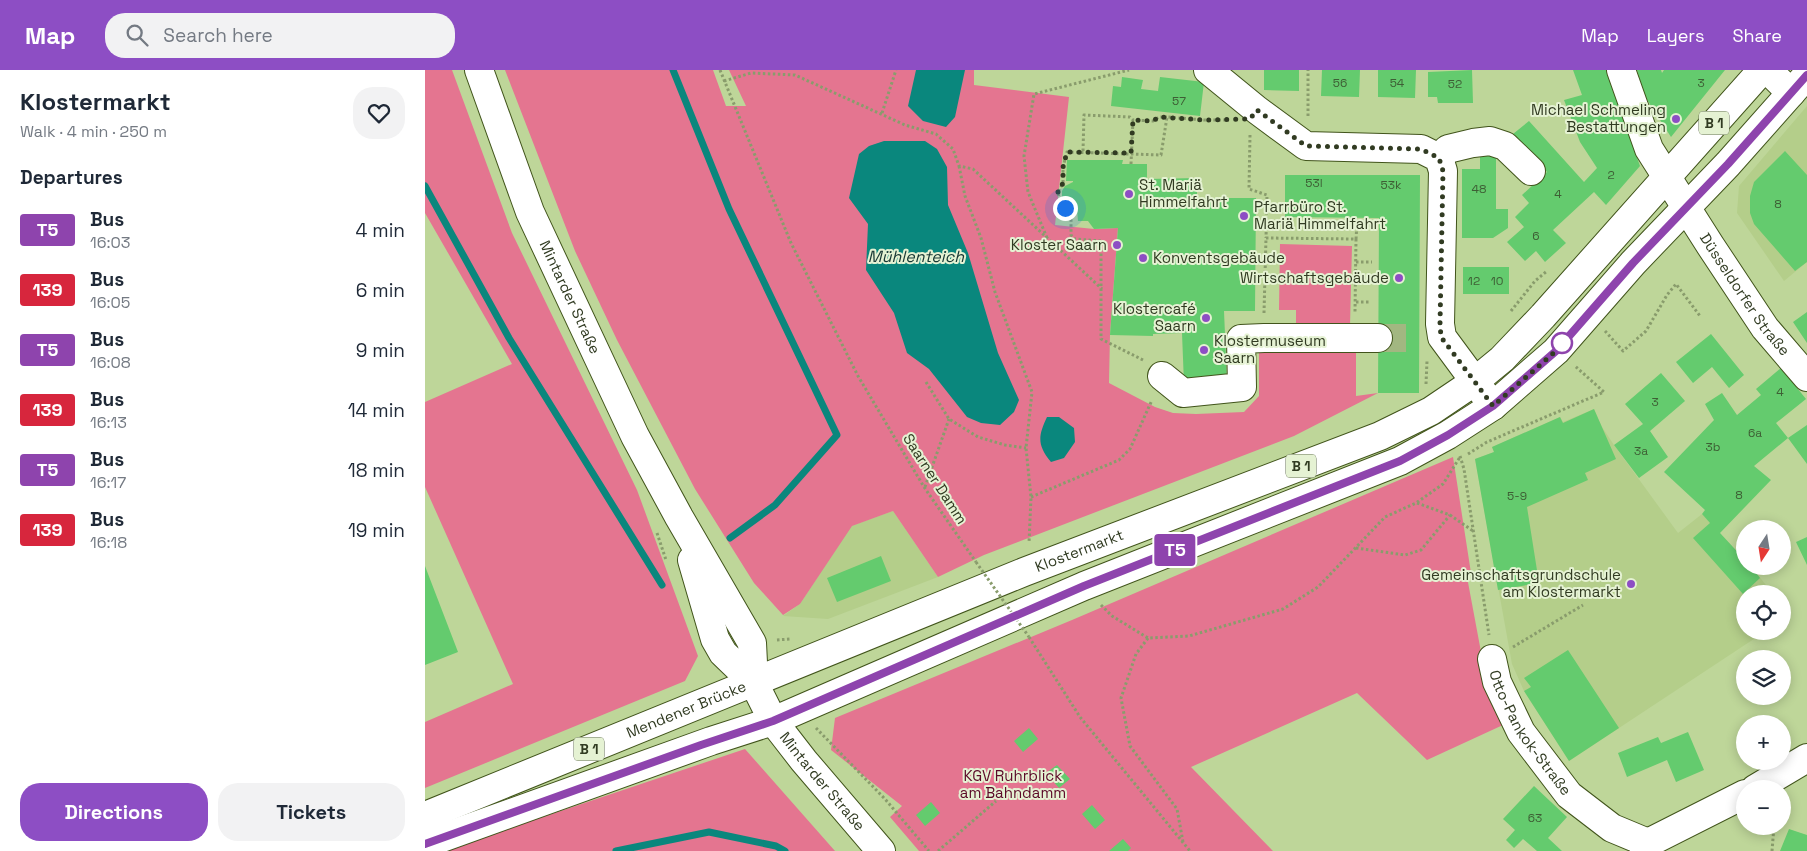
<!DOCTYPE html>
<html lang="en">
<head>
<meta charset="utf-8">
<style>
  body { margin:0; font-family:"Space Grotesk",sans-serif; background:#f2f2f3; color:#1f2937; height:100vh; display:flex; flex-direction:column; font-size:19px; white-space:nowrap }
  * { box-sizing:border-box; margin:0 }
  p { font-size:16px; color:#747a83 }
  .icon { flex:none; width:28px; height:28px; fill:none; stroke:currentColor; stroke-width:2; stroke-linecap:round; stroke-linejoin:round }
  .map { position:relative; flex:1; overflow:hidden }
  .side { display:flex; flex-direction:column; background:#fff; width:425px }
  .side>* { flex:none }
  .badge { padding:0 10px; border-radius:4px; font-size:18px; line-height:32px }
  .needle { width:32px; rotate:192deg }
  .tools { position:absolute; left:1311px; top:450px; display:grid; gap:10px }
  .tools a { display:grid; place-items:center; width:55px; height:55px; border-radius:50%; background:#fff; box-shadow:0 2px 12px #0003; font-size:25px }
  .you { position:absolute; width:25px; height:25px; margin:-12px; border:4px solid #fff; border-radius:50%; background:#1a73e8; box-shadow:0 0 0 8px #1a73e833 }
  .map>.badge { position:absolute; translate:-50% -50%; box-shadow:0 0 0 2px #fff }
  h2 { padding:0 20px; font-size:19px; line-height:45px }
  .round { display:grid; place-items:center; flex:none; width:52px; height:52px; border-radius:20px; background:#f2f2f3 }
  .summary { display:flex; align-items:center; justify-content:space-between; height:85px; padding:0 20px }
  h1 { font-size:24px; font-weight:700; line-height:38px }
  .cta { display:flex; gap:10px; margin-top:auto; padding:10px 20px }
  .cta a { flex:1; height:58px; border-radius:20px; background:#8d4ec4; color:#fff; font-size:20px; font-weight:700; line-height:58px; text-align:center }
  .cta a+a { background:#f2f2f3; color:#1f2937 }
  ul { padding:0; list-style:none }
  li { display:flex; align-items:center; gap:15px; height:60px; padding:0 20px }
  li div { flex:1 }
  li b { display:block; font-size:19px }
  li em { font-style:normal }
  li .badge { min-width:55px; font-weight:700; text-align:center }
  header { display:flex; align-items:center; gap:30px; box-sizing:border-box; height:70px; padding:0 25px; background:#8d4ec4; color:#fff }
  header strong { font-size:24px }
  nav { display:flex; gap:28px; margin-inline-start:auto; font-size:18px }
  .search { width:350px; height:45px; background:#f2f2f3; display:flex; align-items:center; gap:12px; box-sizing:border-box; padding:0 18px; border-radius:20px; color:#747a83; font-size:19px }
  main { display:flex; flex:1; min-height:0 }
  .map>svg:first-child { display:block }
  .built { fill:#b4ce8a }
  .green { fill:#e47590 }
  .water { fill:#0a877d }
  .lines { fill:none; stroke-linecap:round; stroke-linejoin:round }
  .stream { stroke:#0a877d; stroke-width:7 }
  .building { fill:#64cb6e }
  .minor-tunnel { stroke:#a2b781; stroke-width:28; stroke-dasharray:28 14; stroke-linecap:butt }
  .minor-casing { stroke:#41541b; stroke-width:30 }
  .major-casing { stroke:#41541b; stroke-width:30 }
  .path { stroke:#899c6c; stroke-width:3; stroke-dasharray:2.5 2.5; stroke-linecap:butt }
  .minor { stroke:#fff; stroke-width:28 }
  .major { stroke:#fff; stroke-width:28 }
  .path-bridge { stroke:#899c6c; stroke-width:3; stroke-dasharray:2.5 2.5; stroke-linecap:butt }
  .line-casing { stroke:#fff; stroke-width:11 }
  .line { stroke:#8e44ad; stroke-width:8 }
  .walk { stroke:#313b22; stroke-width:5; stroke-dasharray:0 9 }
  .poi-dot { fill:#8d4ec4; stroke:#e5f2d3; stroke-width:2 }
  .stop-dot { fill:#fff; stroke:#8e44ad; stroke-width:2.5 }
  .labels { text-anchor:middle; stroke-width:4; stroke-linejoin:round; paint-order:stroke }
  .number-label { font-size:12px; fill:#3e5f35 }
  .shield { fill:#e5f2d3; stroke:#677257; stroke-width:1 }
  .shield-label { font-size:14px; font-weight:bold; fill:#313b22 }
  .poi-label { font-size:15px; fill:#313b22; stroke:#e5f2d3; text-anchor:end }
  .street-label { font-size:15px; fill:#313b22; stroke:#e5f2d3 }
  .park-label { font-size:15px; fill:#5c0928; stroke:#e5f2d3 }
  .water-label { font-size:16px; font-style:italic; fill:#163633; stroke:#e5f2d3 }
</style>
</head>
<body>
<header>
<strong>Map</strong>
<div class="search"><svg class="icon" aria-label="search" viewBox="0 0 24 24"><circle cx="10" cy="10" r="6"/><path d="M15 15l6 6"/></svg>Search here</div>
<nav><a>Map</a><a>Layers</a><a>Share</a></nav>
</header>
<main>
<section class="side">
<div class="summary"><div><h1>Klostermarkt</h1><p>Walk · 4 min · 250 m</p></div><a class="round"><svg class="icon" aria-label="heart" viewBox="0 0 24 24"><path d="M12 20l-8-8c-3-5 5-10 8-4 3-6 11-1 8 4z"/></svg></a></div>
<h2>Departures</h2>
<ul>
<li><span class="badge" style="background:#8e44ad;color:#fff">T5</span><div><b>Bus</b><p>16:03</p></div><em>4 min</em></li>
<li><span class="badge" style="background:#d7263d;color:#fff">139</span><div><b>Bus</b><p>16:05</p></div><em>6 min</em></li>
<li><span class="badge" style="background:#8e44ad;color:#fff">T5</span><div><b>Bus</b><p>16:08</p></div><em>9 min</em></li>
<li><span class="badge" style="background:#d7263d;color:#fff">139</span><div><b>Bus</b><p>16:13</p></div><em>14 min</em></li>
<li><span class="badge" style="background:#8e44ad;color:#fff">T5</span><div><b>Bus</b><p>16:17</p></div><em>18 min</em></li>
<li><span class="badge" style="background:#d7263d;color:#fff">139</span><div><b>Bus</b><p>16:18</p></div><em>19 min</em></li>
</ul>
<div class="cta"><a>Directions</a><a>Tickets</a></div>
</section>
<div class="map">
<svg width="1382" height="781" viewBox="0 0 1382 781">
  <rect width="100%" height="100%" fill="#bed699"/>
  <path class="built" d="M1382,36V192L1359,211L1312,143L1314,116Z
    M1169,339L1177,357L1189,375L1253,463L1277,444L1320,490V496H1326L1348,524H1320V561H1341L1144,691L1099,621L1087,594L1050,389L1069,382L1067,377L1135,347L1138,352Z
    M468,441L513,507L403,549L358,546L375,534L426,456Z"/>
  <path class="green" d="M0,0H27L87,163L212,420L273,586L260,611L0,718V652L88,614L0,417V332L87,294L0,143Z
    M80,0H288L301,36H321L304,0H549V15L644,27L630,155L669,159L693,158L685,264L684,313L730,337L748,343L771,344L819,342L834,326V281H931V326L953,323L869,366L559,485L513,507L468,441L427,456L375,534L358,545L329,513L270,419L192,270L150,181Z
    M855,174L927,176L925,256L871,255V240H854Z
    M1028,387L1046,503L1042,507L1065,630L1078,655L1002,690L932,623L766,697L848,781H494L465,747L477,736L406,680L410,648L647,550Z
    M320,679L410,781H17Z"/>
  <path class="water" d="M491,0H540L530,47L521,57L498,51L483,36Z
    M459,71H500L512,79L522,97L523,135L543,183L573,283L594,330L589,342L575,355L556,353L542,347L504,299L482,283L469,243L441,200L443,154L424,128L434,84L444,76Z
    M622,347H634L649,358L650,372L639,388L626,392C612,375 613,366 622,347Z"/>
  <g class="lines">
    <path class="stream" d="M248,0L304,139L412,365L350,435L305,468
      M0,116L84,268L237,515
      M191,781L284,762L351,776L360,781"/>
  </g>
  <path class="building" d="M839,0H874V21L839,20Z
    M897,0H935L934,27L896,26Z
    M953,0H991L990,28L953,27Z
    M1047,0L1048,33H1013L1012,27H1003V2Z
    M1148,0H1181L1215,96L1181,135L1169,122L1128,160L1141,173L1120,192L1111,181L1100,191L1082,172L1099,157L1090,147L1104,133L1097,125L1122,102L1088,64L1104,51L1159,112L1172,98L1155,72L1139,30L1157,25Z
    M1212,0H1236L1237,3L1239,0H1300L1246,67L1219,25Z
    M697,7L718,10L716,19L733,21L735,7L779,12L775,46L686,36L688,16L696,17Z
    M1055,81H1071V139H1083V158L1068,168H1037V99H1055Z
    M1360,81L1382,105V192L1370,201L1329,154L1325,143V126L1329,112Z
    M642,90H698L697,94H722V109L772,108V128H831L830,241H799L802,312L759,314L757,263L728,264V266L685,265L693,158L669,159L663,151H653L652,139L645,137L637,129V121L640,116L648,112V111H641Z
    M860,105H995L994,323H953L954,148L860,147Z
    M1038,197H1084V224H1038Z
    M1382,242V273L1368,252Z
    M1286,264L1319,305L1304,318L1287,297L1268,313L1251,292Z
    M1356,298L1381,329L1351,353L1363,368L1329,396L1346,410L1295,463L1320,490V496H1326L1335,508L1318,524L1268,468L1285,453L1277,444L1280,440L1239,402L1289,350L1280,334L1297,323L1312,345L1336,325L1331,319Z
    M1236,303L1260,331L1225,361L1243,387L1214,408L1189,375L1218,354L1200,334Z
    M1169,339L1191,389L1160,403L1163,410L1102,437L1114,513L1073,520L1050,389L1069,382L1067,377L1135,347L1138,353Z
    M1382,355V394L1363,368Z
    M1382,467V495L1371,472Z
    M456,486L466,511L412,532L402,508Z
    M0,496L33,582L0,595Z
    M1143,580L1194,658L1144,691L1099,621L1106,617L1099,608Z
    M604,658L613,669L598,682L589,671Z
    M1263,662L1279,700L1251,712L1242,690L1202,707L1193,683L1233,667L1236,673Z
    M632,695L645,709L634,718L621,703Z
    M1109,716L1142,747L1123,768L1137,781H1112L1098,769L1089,778L1081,770L1090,760L1078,749Z
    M506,732L515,743L500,756L491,745Z
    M667,735L680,750L670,759L657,744Z
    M1364,759L1382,765V781H1355Z
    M698,769L706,778L703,781H684Z"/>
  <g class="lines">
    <path class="minor-tunnel" d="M953,268H995"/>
    <defs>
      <g id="minor">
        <path d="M783,0L832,40L881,76L996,79L1014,88L1018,101L1015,254L1017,267L1068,336"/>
        <path id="s1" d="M1196,0L1224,79L1285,175L1340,258L1382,307"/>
        <path d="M1343,0L1366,23"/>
        <path d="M1014,88L1023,79L1048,73L1065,71L1080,76L1106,101"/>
        <path d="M737,306L758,323L817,317L816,269L839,268H953"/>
        <path id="s2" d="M1067,589L1072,612L1096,662L1144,725L1187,758L1223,773"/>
        <path id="s3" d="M348,651L379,691L456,781"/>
        <path d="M1330,719L1382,688"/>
        <path d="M1219,781L1223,773L1320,724"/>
      </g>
      <g id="major">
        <path id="s4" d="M54,0L105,142L210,366L254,447L327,573L329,613"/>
        <path d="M267,490L290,569L298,583L329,613L348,651"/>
        <path id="s5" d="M0,746L599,502L955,366L1006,341L1049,312L1077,289L1118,246L1337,0"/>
        <path d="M0,774L286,671L348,651L659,516L975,391L1023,365L1068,336L1131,281L1208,193L1303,94L1382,5"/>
      </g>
    </defs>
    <use href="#minor" class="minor-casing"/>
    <use href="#major" class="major-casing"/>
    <path class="path" d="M295,0L366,173L433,306L499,417L551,492
      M299,11L326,3L370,5L480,55L511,64L528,79L534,96L548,99L677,219
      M457,43L471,0
      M883,46V0
      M825,65L824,119L842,125L841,168
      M658,81L659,45L705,47L708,50L728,51L734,47H742
      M706,94L708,50
      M534,96L540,126L556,168L570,222L607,322L601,378L606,427L604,473
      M622,168L603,122L599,86L609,24L704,0
      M931,169L932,154L945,155
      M931,192H947
      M931,232H946
      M1086,241L1110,211L1122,201
      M839,243L841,168L931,169L930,242
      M1180,261L1198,281L1221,261L1242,225L1251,214L1275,246
      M718,290L676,269V171L650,169L646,165V144L634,130L633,122L638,113V97L642,82L736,85L742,47L779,50H804
      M501,312L524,349L553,367L580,375L601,378
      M1001,314L1002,291
      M1043,384L1062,372L1179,322L1150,296
      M1035,386L1039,399L1064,565
      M500,417L524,349
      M606,427L694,390L705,379L727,330
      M992,433L1025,445L1048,461
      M232,463L241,490
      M931,478L980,485L996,480L1025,445
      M676,535L687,546L723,568L764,566L858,539L893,517L960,447L991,433L1018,414L1035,387
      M604,567L655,647L765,781
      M723,568L711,584L696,628L705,676L752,739L758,772
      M352,570L365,569
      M1088,577L1158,535
      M391,658L460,729L504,781
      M513,781L571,731
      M1347,781L1349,756"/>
    <use href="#minor" class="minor"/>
    <use href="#major" class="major"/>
    <path class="path-bridge" d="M551,492L604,567"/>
  </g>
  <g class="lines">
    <defs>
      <path id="line" d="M0,774L276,675L348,651L659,516L975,391L1023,365L1068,336L1131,281L1208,193L1303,94L1382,5"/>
    </defs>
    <use href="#line" class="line-casing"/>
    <use href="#line" class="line"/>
    <path class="walk" d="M640,138L634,130L633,122L638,113V97L642,82L706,83L708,50L728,51L734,47L779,50L825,49L832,40L881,76L996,79L1014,88L1018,101L1015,254L1016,267L1068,336L1131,281L1144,266L1137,273"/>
  </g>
  <g class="poi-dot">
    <circle cx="1251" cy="49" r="5"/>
    <circle cx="704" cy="124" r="5"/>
    <circle cx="819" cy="146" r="5"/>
    <circle cx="692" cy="175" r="5"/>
    <circle cx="718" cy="188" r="5"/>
    <circle cx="974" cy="208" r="5"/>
    <circle cx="781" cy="248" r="5"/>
    <circle cx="779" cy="280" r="5"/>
    <circle cx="1206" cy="514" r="5"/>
  </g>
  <circle class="stop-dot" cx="1137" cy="273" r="10"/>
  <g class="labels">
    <g class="number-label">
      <text x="915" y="17">56</text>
      <text x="972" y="17">54</text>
      <text x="1276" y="17">3</text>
      <text x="1030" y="18">52</text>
      <text x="754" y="35">57</text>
      <text x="1186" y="109">2</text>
      <text x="889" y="117">53l</text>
      <text x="966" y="119">53k</text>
      <text x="1054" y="123">48</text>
      <text x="1133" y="128">4</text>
      <text x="1353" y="138">8</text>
      <text x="1111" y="170">6</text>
      <text x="1049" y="215">12</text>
      <text x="1072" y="215">10</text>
      <text x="1355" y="326">4</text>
      <text x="1230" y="336">3</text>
      <text x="1330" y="367">6a</text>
      <text x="1288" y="381">3b</text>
      <text x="1216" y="385">3a</text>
      <text x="1314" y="429">8</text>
      <text x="1092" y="430">5-9</text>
      <text x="1110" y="752">63</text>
    </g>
    <g class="shield">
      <rect x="1274" y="41.5" width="30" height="23" rx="4"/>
      <rect x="861" y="384.5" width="30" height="23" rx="4"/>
      <rect x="149" y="667.5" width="30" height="23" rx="4"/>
    </g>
    <g class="shield-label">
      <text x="1289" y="58">B 1</text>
      <text x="876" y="401">B 1</text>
      <text x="164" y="684">B 1</text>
    </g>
    <g class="poi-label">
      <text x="1241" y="45">Michael Schmeling<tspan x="1241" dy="17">Bestattungen</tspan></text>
      <text x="714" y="120" text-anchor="start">St. Mariä<tspan x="714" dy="17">Himmelfahrt</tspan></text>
      <text x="829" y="142" text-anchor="start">Pfarrbüro St.<tspan x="829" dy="17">Mariä Himmelfahrt</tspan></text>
      <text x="682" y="180">Kloster Saarn</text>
      <text x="728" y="193" text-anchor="start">Konventsgebäude</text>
      <text x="964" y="213">Wirtschaftsgebäude</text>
      <text x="771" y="244">Klostercafé<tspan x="771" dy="17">Saarn</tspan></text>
      <text x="789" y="276" text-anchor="start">Klostermuseum<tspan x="789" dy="17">Saarn</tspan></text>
      <text x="1196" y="510">Gemeinschaftsgrundschule<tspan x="1196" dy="17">am Klostermarkt</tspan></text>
    </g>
    <g class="street-label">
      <text dy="5" stroke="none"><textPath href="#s1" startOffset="258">Düsseldorfer Straße</textPath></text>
      <text dy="5" stroke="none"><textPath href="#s4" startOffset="245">Mintarder Straße</textPath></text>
      <text transform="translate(510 409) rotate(57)" y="5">Saarner Damm</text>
      <text dy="5" stroke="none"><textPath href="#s5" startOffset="706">Klostermarkt</textPath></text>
      <text dy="5" stroke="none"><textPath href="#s5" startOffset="282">Mendener Brücke</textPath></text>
      <text dy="5" stroke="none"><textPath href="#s2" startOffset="84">Otto-Pankok-Straße</textPath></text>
      <text dy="5" stroke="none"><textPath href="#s3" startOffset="78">Mintarder Straße</textPath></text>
    </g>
    <g class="park-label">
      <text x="588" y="711">KGV Ruhrblick<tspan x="588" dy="17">am Bahndamm</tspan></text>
    </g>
    <g class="water-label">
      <text x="491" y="192">Mühlenteich</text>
    </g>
  </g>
</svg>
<div class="tools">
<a><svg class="needle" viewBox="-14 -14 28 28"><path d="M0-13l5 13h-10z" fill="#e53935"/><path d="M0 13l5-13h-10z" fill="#747a83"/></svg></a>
<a><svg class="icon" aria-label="locate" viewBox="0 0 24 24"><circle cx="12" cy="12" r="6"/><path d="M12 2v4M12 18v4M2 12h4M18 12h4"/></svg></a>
<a><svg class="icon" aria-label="layers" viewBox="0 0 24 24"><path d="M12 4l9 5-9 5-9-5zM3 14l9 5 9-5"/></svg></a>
<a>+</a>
<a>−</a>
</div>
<div class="you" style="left:640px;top:138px"></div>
<b class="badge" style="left:750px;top:480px;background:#8e44ad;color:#fff">T5</b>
</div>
</main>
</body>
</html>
